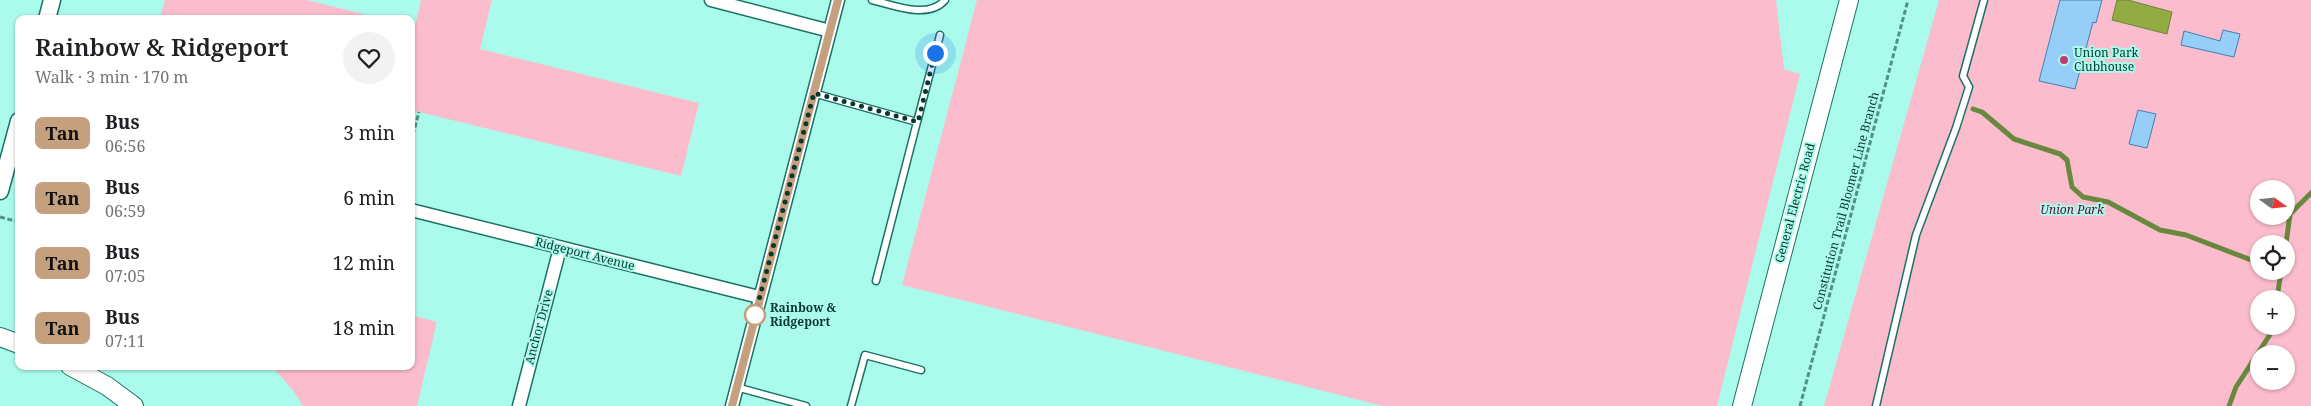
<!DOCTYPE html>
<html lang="en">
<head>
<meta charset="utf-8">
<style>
  body { margin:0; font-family:"Noto Serif",serif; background:#f2f2f2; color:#202124; height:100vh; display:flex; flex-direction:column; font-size:19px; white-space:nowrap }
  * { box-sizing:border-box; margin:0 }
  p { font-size:16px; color:#757577 }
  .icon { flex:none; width:28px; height:28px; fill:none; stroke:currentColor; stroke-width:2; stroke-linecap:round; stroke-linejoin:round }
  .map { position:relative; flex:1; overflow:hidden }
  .side { position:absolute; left:15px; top:15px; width:400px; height:355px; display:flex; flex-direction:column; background:#fff; border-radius:10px; box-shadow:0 1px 4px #0004 }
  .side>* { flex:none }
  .badge { padding:0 10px; border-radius:8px; font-size:18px; line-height:32px }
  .needle { width:32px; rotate:105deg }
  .buttons { position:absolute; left:2250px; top:180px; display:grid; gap:10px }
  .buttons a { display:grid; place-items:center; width:45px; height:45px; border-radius:50%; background:#fff; box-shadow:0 1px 4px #0004; font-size:25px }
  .you { position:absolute; width:25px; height:25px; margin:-12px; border:4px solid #fff; border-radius:50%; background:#1a73e8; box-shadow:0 0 0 8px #1a73e833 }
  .map>.badge { position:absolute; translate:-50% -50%; box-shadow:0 0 0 2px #fff }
  .round { display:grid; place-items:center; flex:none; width:52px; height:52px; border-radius:26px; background:#f2f2f2 }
  .summary { display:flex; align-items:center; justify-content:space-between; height:85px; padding:0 20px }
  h1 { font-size:24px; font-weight:600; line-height:38px }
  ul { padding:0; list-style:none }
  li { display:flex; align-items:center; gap:15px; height:65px; padding:0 20px }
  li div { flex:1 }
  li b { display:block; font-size:19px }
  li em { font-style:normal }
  li .badge { min-width:55px; font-weight:700; text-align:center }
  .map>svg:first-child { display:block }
  .green { fill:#fbbccd; fill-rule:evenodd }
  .water { fill:#92ab42; stroke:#68883d }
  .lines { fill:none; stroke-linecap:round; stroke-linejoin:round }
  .stream { stroke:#68883d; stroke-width:5 }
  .building { fill:#97cef7; stroke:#3e83b2 }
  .service-casing { stroke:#1a7165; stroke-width:9 }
  .minor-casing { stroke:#1a7165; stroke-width:15 }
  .tertiary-casing { stroke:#1a7165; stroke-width:19 }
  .secondary-casing { stroke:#1a7165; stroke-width:20 }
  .path { stroke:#529187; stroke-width:3; stroke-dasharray:5 2.5; stroke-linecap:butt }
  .service { stroke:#fff; stroke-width:6 }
  .minor { stroke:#fff; stroke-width:12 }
  .tertiary { stroke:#fff; stroke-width:16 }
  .secondary { stroke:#fff; stroke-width:18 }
  .line-casing { stroke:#fff; stroke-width:11 }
  .line { stroke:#c5a07f; stroke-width:8 }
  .walk { stroke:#073731; stroke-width:5; stroke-dasharray:0 9 }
  .poi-dot { fill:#c4396f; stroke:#abfbec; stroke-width:2 }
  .stop-dot { fill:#fff; stroke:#c5a07f; stroke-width:2.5 }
  .labels { text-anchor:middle; stroke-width:4; stroke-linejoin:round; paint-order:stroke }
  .poi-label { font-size:12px; fill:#073731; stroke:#abfbec; text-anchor:start }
  .street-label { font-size:12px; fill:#073731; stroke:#abfbec }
  .park-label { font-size:12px; font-style:italic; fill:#690633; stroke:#abfbec }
  .stop-label { font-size:12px; font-weight:bold; fill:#073731; stroke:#abfbec; text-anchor:start }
</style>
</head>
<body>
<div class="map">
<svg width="2311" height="406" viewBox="0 0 2311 406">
  <rect width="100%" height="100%" fill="#abfbec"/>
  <path class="green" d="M165,0H307L383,19H160Z
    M421,0H492L480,49L699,103L681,176L411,110V26H415Z
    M977,0H1776L1784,69L1800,74L1717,406H1383L902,285Z
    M1939,0H2311V406H1824ZM2259,189H2286V216H2259ZM2259,244H2286V271H2259ZM2259,299H2286V326H2259ZM2259,354H2286V381H2259Z
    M411,315L437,322L417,406H303L295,393L272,366H411Z"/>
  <path class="water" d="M2117,0H2128L2172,12L2167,34L2112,20Z"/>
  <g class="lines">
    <path class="stream" d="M1973,109L1982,112L2014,139L2060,154L2067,160L2072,187L2083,197L2108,202L2160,230L2186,235L2259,263
      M2286,244L2290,214L2311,193
      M2277,299L2281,271
      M2229,406L2236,387L2271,333L2272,326"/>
  </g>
  <path class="building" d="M2060,0H2102L2096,23L2093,22L2075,89L2039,81Z
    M2223,30L2240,34L2234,57L2181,45L2184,31L2220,41Z
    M2138,110L2156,114L2147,148L2129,144Z"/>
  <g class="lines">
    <defs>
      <path id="service" d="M872,0C893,5 928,20 945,0
        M813,93L917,122L876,281
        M917,122L940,35
        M736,387L806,406
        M851,406L865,355L921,370
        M1876,406L1916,235L1956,128L1969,87L1963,76L1984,0"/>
      <path id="minor" d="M711,0L830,31
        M411,210L759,297
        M519,406L560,248
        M732,406L838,0"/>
      <path id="tertiary" d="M47,19L52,0
        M0,191L19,121"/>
      <path id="secondary" d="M0,337L19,344
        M70,366L107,386L134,406
        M1742,406L1849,0"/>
    </defs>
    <use href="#service" class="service-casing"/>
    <use href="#minor" class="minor-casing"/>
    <use href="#tertiary" class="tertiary-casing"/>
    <use href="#secondary" class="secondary-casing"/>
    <path class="path" d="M411,142L419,112
      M0,217L19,222
      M1800,406L1908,0"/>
    <use href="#service" class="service"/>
    <use href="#minor" class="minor"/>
    <use href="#tertiary" class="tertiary"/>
    <use href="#secondary" class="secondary"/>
  </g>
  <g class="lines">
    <defs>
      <path id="line" d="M732,406L838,0"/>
    </defs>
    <use href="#line" class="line-casing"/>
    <use href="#line" class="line"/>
    <path class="walk" d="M755,315L814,93L918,122L935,53"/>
  </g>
  <circle class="poi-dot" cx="2064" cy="60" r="5"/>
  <circle class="stop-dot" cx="755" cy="315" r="10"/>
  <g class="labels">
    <g class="poi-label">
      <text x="2074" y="57">Union Park<tspan x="2074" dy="14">Clubhouse</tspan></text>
    </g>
    <g class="street-label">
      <text transform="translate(1846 201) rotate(-75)" y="4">Constitution Trail Bloomer Line Branch</text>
      <text transform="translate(1795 203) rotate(-75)" y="4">General Electric Road</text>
      <text transform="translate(585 254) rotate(14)" y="4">Ridgeport Avenue</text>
      <text transform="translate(539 327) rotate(-75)" y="4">Anchor Drive</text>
    </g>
    <g class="park-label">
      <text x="2072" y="214">Union Park</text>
    </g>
    <g class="stop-label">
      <text x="770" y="312">Rainbow &amp;<tspan x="770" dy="14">Ridgeport</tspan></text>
    </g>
  </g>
</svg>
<div class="buttons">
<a><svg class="needle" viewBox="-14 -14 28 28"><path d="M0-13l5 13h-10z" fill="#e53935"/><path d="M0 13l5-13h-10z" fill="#757577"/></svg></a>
<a><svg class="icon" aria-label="locate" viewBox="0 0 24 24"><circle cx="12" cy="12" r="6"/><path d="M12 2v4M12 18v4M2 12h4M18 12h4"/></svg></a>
<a>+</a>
<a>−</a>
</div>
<div class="you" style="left:935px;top:53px"></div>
<section class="side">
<div class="summary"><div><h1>Rainbow &amp; Ridgeport</h1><p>Walk · 3 min · 170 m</p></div><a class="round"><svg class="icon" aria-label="heart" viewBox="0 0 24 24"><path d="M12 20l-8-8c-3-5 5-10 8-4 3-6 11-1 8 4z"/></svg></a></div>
<ul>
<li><span class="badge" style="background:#c5a07f;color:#111">Tan</span><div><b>Bus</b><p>06:56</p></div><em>3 min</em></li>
<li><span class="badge" style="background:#c5a07f;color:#111">Tan</span><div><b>Bus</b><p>06:59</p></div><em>6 min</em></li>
<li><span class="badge" style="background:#c5a07f;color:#111">Tan</span><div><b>Bus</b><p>07:05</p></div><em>12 min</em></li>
<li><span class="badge" style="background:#c5a07f;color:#111">Tan</span><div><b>Bus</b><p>07:11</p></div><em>18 min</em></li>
</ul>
</section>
</div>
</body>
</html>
